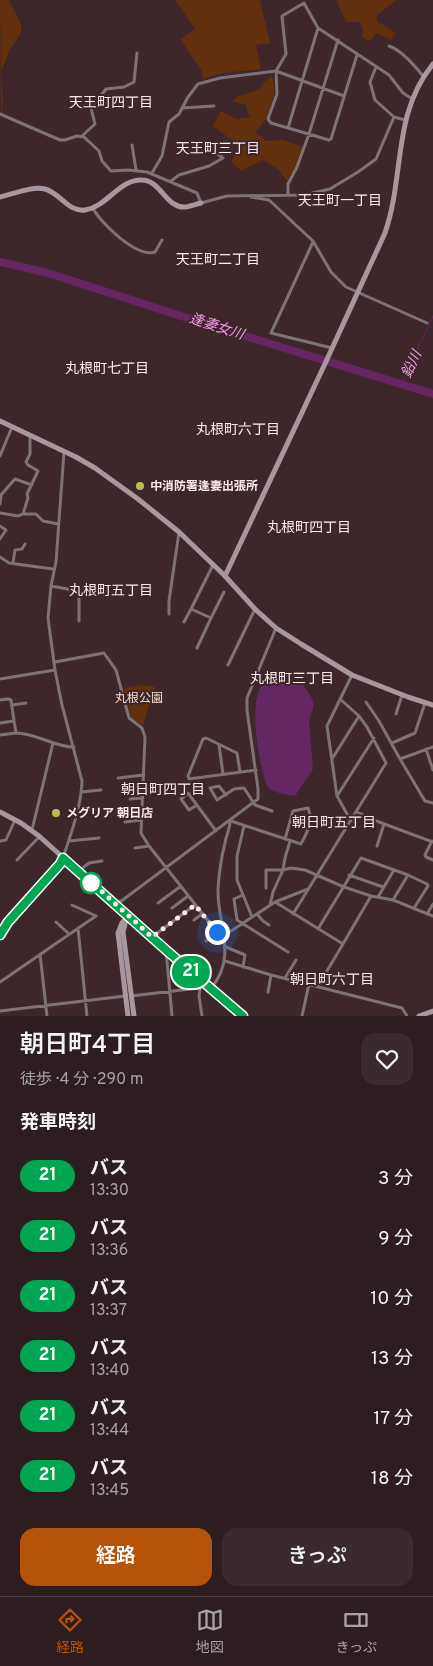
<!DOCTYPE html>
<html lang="ja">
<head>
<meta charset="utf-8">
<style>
  body { margin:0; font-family:Overpass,"Noto Sans JP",sans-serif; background:#3a2a2d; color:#f1f3f6; height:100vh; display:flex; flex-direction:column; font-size:19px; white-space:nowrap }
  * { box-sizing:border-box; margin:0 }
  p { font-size:16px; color:#a7a2a5 }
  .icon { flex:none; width:28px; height:28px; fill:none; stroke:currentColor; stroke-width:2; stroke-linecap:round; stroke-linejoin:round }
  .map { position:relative; height:1016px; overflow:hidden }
  .side { display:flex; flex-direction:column; background:#2e1d20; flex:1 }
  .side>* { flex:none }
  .badge { padding:0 10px; border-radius:16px; font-size:18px; line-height:32px }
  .you { position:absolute; width:25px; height:25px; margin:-12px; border:4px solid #fff; border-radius:50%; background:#1a73e8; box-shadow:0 0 0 8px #1a73e833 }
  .map>.badge { position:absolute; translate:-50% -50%; box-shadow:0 0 0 2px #fff }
  h2 { padding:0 20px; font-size:19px; line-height:45px }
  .round { display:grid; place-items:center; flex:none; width:52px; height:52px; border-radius:15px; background:#3a2a2d }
  .head { display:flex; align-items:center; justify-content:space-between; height:85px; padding:0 20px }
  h1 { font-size:24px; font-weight:600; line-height:38px }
  .action { display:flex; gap:10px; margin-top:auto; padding:10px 20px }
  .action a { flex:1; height:58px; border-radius:15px; background:#b45309; color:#fff; font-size:20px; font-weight:600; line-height:58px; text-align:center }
  .action a+a { background:#3a2a2d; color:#f1f3f6 }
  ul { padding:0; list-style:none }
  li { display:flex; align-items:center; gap:15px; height:60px; padding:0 20px }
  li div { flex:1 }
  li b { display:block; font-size:19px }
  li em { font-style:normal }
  li .badge { min-width:55px; font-weight:700; text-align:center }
  .tabs { display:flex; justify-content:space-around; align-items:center; height:70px; border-top:1px solid #493b3e; background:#2e1d20; font-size:14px; color:#a7a2a5 }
  .tabs a { display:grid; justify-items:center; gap:2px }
  .tabs .active { color:#b45309 }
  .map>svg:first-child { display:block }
  .green { fill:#62300d }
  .water { fill:#642761 }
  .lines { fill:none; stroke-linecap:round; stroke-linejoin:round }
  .stream { stroke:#642761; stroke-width:1 }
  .river { stroke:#642761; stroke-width:8 }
  .street { stroke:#7d7276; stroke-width:3 }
  .secondary { stroke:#a9979f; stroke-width:5 }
  .line-casing { stroke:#fff; stroke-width:11 }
  .line { stroke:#00a651; stroke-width:8 }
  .walk { stroke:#faebec; stroke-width:5; stroke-dasharray:0 9 }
  .poi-dot { fill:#b8c147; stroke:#3e272a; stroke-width:2 }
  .stop-dot { fill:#fff; stroke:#00a651; stroke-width:2.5 }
  .labels { text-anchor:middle; stroke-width:4; stroke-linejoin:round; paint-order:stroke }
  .poi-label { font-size:12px; font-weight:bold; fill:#faebec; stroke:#3e272a; text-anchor:start }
  .park-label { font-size:12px; fill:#f3ddd1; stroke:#3e272a }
  .neighbourhood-label { font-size:14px; fill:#faebec; stroke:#3e272a }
  .water-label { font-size:14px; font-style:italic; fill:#f59def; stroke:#3e272a }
</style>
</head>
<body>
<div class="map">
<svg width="433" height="1016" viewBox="0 0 433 1016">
  <rect width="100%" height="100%" fill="#3e272a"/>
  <path class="green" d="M0,0H8L10,2L21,24V33L9,51L1,72L3,103L1,114Z
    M175,0H260L270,43L256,45L261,69L223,73L203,79L201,70L180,39L195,29Z
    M336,0H397L377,15V21L396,33L391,40L376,33L370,41L362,37L363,31L360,22H346Z
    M272,76L275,92L267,118L255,132L266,141L283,140L303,147L296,167L287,181L279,170L263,160L241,171L231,161L241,150L232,140L213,126L221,111L237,119L250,117L245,104L232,102L238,96L259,90L263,83Z
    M143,685L155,687L143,725L131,718L124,688Z"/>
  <path class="water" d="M277,674L304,686L313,700V708L309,721L313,769L295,796L279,793L268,788C259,767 250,711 259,690C261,685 265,681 267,676Z"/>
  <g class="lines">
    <path class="stream" d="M401,384L433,316"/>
    <path class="river" d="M0,262L48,273L181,316L433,394"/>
    <path class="street" d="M389,46C401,50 415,66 423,76
      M357,55L331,139L329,140L271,123L268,119L277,94L276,71L286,54L282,16L304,3L318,28L389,75L403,93L411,98
      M376,67L370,82L375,100L394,117
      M182,108L214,106
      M0,114L60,140H65L77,136L84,137L99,151L102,161L111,171L128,170L147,172L197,193L201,203L227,196L304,195L330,189L358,172L376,159L394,117L405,120
      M288,128L318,28
      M82,136L95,124L91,108L106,89L124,87L134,82L137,53
      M132,145L136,170
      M152,173L162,156L169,122L179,114L188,97L198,84L220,78L276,71L344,96
      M171,181L179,175L209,166L223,158L203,144L204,142
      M288,194V184L297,167L309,134L338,40
      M251,197L269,200L313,241L331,272L346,287L427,323
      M93,208C100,223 137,258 155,252L162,240
      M313,242L271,333L332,348
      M30,436V454L26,462L28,465L38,471L27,494L28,498L23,514H36L43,521L58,524
      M0,456L12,427
      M1,495L15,479L32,485
      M0,504L1,495
      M0,513L18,516L23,514
      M0,526L6,530L0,539
      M0,557L9,563L53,569
      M13,563L15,550L22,549L25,544
      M51,586L73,590L79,592V621
      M169,614V601L179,532
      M211,618L224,592
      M184,622L191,609
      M197,648L211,618L191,609L213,565
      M55,662L104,653L116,670L129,718L142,728L145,737L141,833L149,846L217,932L222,937L275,902L308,889
      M228,665L255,609
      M0,679L55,670
      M0,700L8,699L11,700L14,721
      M366,702L379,721L400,759
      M12,705L26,703
      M396,714L402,695
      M0,723L14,721L16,733C36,733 54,747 74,747
      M0,735L16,733
      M392,743L415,733L425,703
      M219,745L223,774
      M433,747L400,759L425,801L433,803
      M426,749L433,770
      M332,759L359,716
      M240,772L237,753L206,738L203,739L188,776L189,779L256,770
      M118,778L144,775
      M81,792L101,790
      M226,795L219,786L210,788L217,800L234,789L244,788L255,805L272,811
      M337,796L374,738
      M130,799L143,798
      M197,805L189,810L181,799L188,793L216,831
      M122,811L142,809
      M357,812L379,822L433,842
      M231,821L301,844C307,832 314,822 308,808L293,811L285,839
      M351,821L337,796L327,726L352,675
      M125,822L141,820
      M244,826L237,856V880L252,917
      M32,830L53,743
      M0,841L6,840L15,820
      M69,841L99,838
      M432,841L425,855L426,857L433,860
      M377,846L384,824
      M135,848L149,846
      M63,858C71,833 81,808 82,781L62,705L55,670L48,618L51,586L56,562L64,452
      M17,860L39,837
      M79,871L89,863L102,861
      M349,875L383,887
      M266,888V870H283L285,858L290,841
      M243,895L234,899L237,920L288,952
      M378,897L394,870
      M393,900L408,875
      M275,902L343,944L371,896
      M158,903L181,886
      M116,905L258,799V789L247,710V698L276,628
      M270,905L273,892L283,870L291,868L305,870L344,887L371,896L393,900L433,916
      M172,908L188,896
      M257,914L263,921L269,925
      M293,914L386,763L367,727L359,716L340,699
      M427,914L433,904
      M194,920L202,914
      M56,922L69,934
      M78,928L87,1016
      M318,929L361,858L408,875L427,884L428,886L414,908
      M152,937L195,905
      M206,941L217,932
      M226,947L245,955L243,967
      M166,950L172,1016
      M40,954L47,1016
      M225,961L271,975L402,1008L407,1016
      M285,978L296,960
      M201,980L199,996L202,1016
      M0,982L96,916L72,905
      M318,986L343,944
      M211,988C238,958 217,923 218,889C219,874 221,858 225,843C226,836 230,829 230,821
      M268,992L271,975
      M131,996L199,988
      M0,1011L125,996
      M302,1016L309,984"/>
    <path class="secondary" d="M0,197C13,194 32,186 45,189C60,193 68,212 85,210C107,207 119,179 142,180C161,180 166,209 186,207C191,206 197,204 201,203
      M0,421L76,457L95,468L138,499L179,532L225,576L255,609L276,628L301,644L352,675L408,697L433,705
      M225,576L323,368L385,233C405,175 392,114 433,64
      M0,812L21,823L39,836L166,950L243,1016
      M128,916L122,923L118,933L128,1016
      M126,920L123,932L134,1016
      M0,935L5,926L60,864L63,858
      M419,1016L433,1011"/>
  </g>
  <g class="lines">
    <defs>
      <path id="line" d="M0,935L8,922L60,864L63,858L166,950L243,1016"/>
    </defs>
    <use href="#line" class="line-casing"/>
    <use href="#line" class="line"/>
    <path class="walk" d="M91,883L87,878L152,937L195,905L217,932"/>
  </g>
  <g class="poi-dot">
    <circle cx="140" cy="486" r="5"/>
    <circle cx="56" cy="813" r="5"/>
  </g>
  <circle class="stop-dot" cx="91" cy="883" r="10"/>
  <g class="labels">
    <g class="poi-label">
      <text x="150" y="490">中消防署逢妻出張所</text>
      <text x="66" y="817">メグリア 朝日店</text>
    </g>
    <g class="park-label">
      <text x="139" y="702">丸根公園</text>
    </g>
    <g class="neighbourhood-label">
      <text x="111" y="107">天王町四丁目</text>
      <text x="218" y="153">天王町三丁目</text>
      <text x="340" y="205">天王町一丁目</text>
      <text x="218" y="264">天王町二丁目</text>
      <text x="107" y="373">丸根町七丁目</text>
      <text x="238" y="434">丸根町六丁目</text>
      <text x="309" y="532">丸根町四丁目</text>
      <text x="111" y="595">丸根町五丁目</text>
      <text x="292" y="683">丸根町三丁目</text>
      <text x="163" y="794">朝日町四丁目</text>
      <text x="334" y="827">朝日町五丁目</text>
      <text x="332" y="984">朝日町六丁目</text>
    </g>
    <g class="water-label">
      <text transform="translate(217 326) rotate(18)" y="5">逢妻女川</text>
      <text transform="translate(411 364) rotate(-65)" y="5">鉛川</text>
    </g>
  </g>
</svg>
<div class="you" style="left:217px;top:932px"></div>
<b class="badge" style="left:191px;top:972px;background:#00a651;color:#fff">21</b>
</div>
<section class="side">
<div class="head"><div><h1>朝日町4丁目</h1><p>徒歩 · 4 分 · 290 m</p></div><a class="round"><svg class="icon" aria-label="heart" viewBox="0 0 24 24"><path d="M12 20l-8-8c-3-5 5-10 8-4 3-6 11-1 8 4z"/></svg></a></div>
<h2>発車時刻</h2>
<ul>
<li><span class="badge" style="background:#00a651;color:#fff">21</span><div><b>バス</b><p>13:30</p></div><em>3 分</em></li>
<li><span class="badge" style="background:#00a651;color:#fff">21</span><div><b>バス</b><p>13:36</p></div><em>9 分</em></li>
<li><span class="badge" style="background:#00a651;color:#fff">21</span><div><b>バス</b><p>13:37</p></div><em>10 分</em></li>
<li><span class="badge" style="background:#00a651;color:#fff">21</span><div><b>バス</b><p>13:40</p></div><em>13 分</em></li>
<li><span class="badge" style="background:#00a651;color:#fff">21</span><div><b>バス</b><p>13:44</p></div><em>17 分</em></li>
<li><span class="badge" style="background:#00a651;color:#fff">21</span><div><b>バス</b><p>13:45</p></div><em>18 分</em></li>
</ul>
<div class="action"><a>経路</a><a>きっぷ</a></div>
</section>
<nav class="tabs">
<a class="active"><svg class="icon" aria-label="directions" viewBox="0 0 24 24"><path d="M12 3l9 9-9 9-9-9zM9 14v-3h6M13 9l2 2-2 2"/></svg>経路</a>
<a><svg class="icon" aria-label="map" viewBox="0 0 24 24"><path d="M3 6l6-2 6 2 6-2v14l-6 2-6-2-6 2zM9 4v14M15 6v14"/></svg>地図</a>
<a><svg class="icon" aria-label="tickets" viewBox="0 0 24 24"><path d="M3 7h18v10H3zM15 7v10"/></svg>きっぷ</a>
</nav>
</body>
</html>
